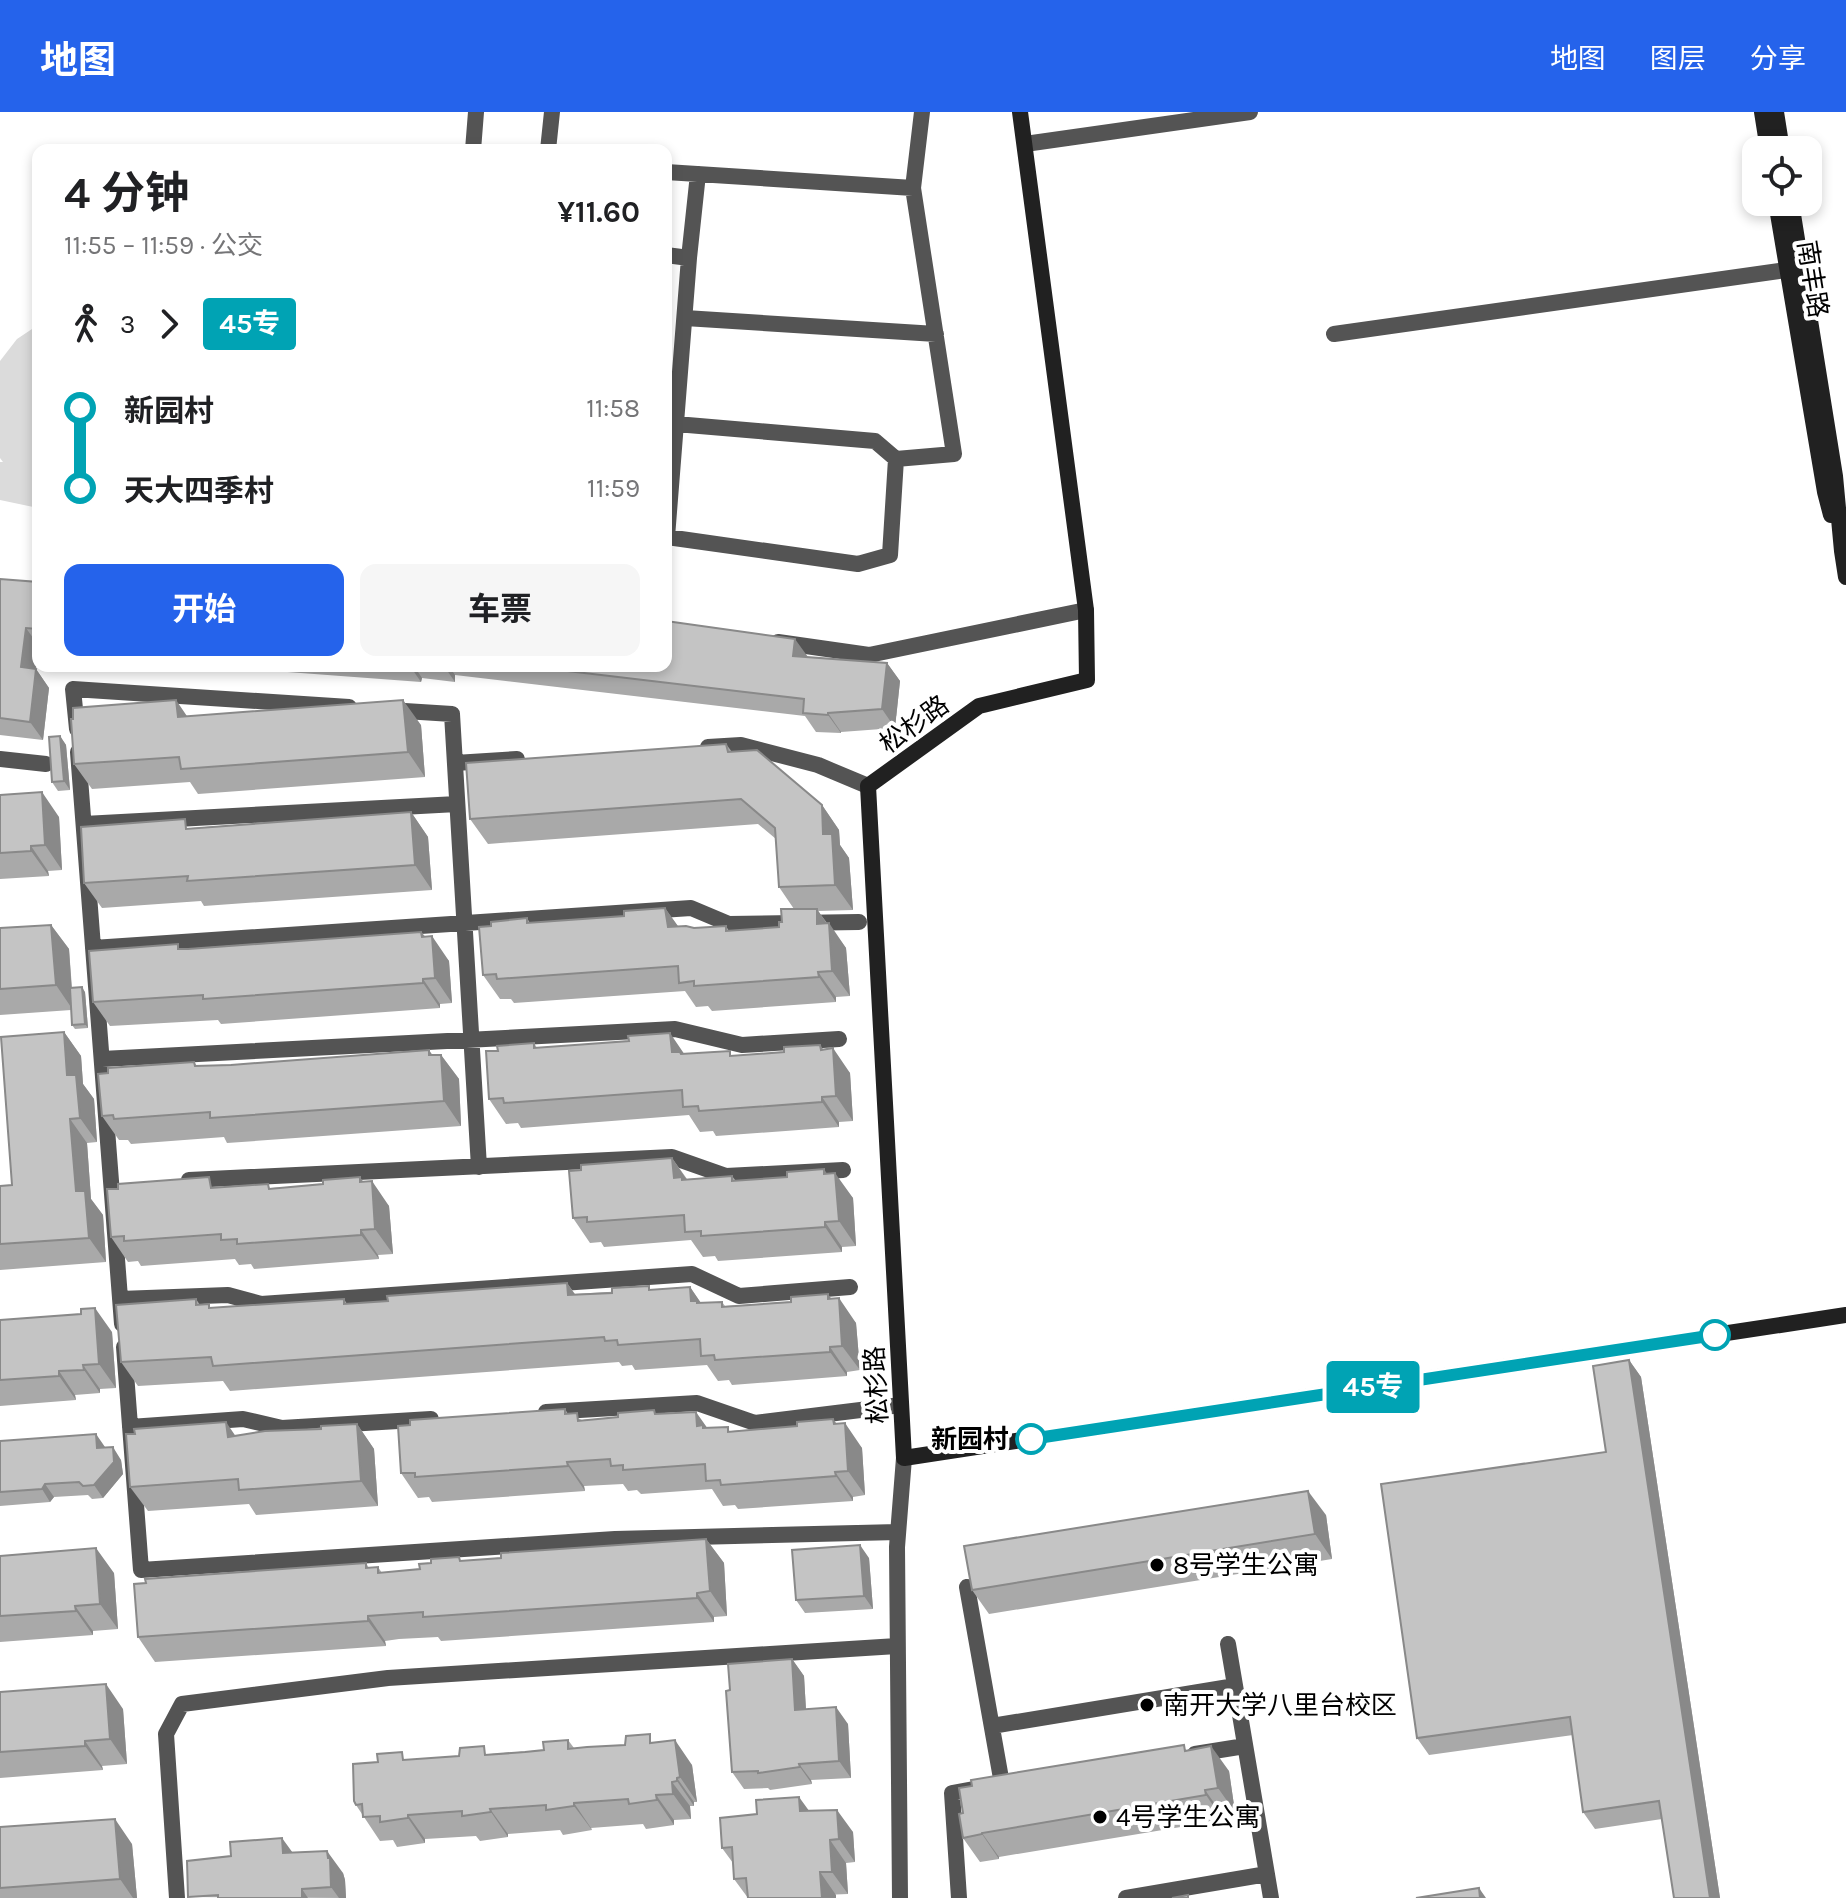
<!DOCTYPE html>
<html lang="zh">
<head>
<meta charset="utf-8">
<style>
  body { margin:0; font-family:Karla,"Noto Sans SC",sans-serif; background:#f6f6f6; color:#202124; height:100vh; display:flex; flex-direction:column; font-size:30px; white-space:nowrap }
  * { box-sizing:border-box; margin:0 }
  p { font-size:26px; color:#757577 }
  .icon { flex:none; width:44px; height:44px; fill:none; stroke:currentColor; stroke-width:2; stroke-linecap:round; stroke-linejoin:round }
  .map { position:relative; flex:1; overflow:hidden }
  .panel { position:absolute; left:32px; top:32px; width:640px; height:528px; display:flex; flex-direction:column; background:#fff; border-radius:16px; box-shadow:0 4px 12px #0003 }
  .panel>* { flex:none }
  .badge { padding:0 16px; border-radius:6px; font-size:28px; line-height:52px }
  .fabs { position:absolute; left:1742px; top:24px; display:grid; gap:16px }
  .fabs a { display:grid; place-items:center; width:80px; height:80px; border-radius:16px; background:#fff; box-shadow:0 4px 12px #0003; font-size:40px }
  .map>.badge { position:absolute; translate:-50% -50%; box-shadow:0 0 0 4px #fff }
  .legs { display:flex; align-items:center; gap:12px; height:88px; padding:0 32px; font-size:26px }
  .legs p { margin-inline-start:auto }
  .headline { display:flex; align-items:center; justify-content:space-between; height:136px; padding:0 32px }
  h1 { font-size:44px; font-weight:700; line-height:60px }
  .button { display:flex; gap:16px; margin-top:auto; padding:16px 32px }
  .button a { flex:1; height:92px; border-radius:16px; background:#2563eb; color:#fff; font-size:32px; font-weight:700; line-height:92px; text-align:center }
  .button a+a { background:#f6f6f6; color:#202124 }
  ul { padding:0 32px; list-style:none }
  li { display:flex; align-items:center; gap:28px; height:80px; font-size:30px }
  li i { display:grid; place-items:center; width:12px; height:100%; margin:0 10px; background:currentColor }
  li i::after { content:''; width:20px; height:20px; margin:-10px; border:6px solid; border-radius:50%; background:#fff }
  li p { margin-inline-start:auto }
  li:first-child i { background:linear-gradient(#0000 50%,currentColor 0) }
  li:last-child i { background:linear-gradient(currentColor 50%,#0000 0) }
  header { display:flex; align-items:center; gap:48px; box-sizing:border-box; height:112px; padding:0 40px; background:#2563eb; color:#fff }
  header strong { font-size:38px }
  nav { display:flex; gap:44px; margin-inline-start:auto; font-size:28px }
  .map>svg:first-child { display:block }
  .green { fill:#dbdbdb }
  .lines { fill:none; stroke-linecap:round; stroke-linejoin:round }
  .street { stroke:#545454; stroke-width:16 }
  .secondary { stroke:#212121; stroke-width:16 }
  .wall { fill:#a9a9a9 }
  .shaded-wall { fill:#898989 }
  .building { fill:#c4c4c4; stroke:#898989; stroke-width:2 }
  .line-1-casing { stroke:#fff; stroke-width:18 }
  .line-1 { stroke:#00a3b4; stroke-width:12 }
  .stop-1-dot { fill:#fff; stroke:#00a3b4; stroke-width:4 }
  .poi-dot { fill:#000; stroke:#fff; stroke-width:3 }
  .labels { text-anchor:middle; stroke-width:8; stroke-linejoin:round; paint-order:stroke }
  .street-label { font-size:26px; fill:#000; stroke:#fff }
  .stop-label { font-size:26px; font-weight:bold; fill:#000; stroke:#fff; text-anchor:end }
  .poi-label { font-size:26px; fill:#000; stroke:#fff; text-anchor:start }
</style>
</head>
<body>
<header>
<strong>地图</strong>
<nav><a>地图</a><a>图层</a><a>分享</a></nav>
</header>
<div class="map">
<svg width="1846" height="1786" viewBox="0 0 1846 1786">
  <rect width="100%" height="100%" fill="#fff"/>
  <path class="green" d="M38,213V396L0,388V350H3L0,346V249L17,227Z"/>
  <g class="lines">
    <path class="street" d="M1025,32L1250,0
      M473,38L476,0
      M548,38L552,0
      M666,60L913,76
      M666,143L689,146L667,425L858,452L890,443L896,347L954,342L913,76L922,0
      M689,146L698,62
      M685,206L936,222
      M1334,222L1800,156
      M676,312L875,329L896,347
      M778,530L869,543L1086,498
      M389,598L452,602L479,1055
      M77,617L73,577L349,595
      M708,635L741,633L818,653L868,674
      M78,640L122,1212
      M0,647L46,652
      M455,651L517,647
      M84,712L457,692
      M93,836L691,796L729,812L859,810
      M102,947L675,917L742,933L839,927
      M189,1068L672,1045L726,1064L843,1058
      M120,1187L228,1183L261,1192L692,1162L739,1184L850,1175
      M124,1235L141,1458L615,1427L898,1420
      M546,1300L697,1291L755,1311L901,1293
      M130,1315L243,1307L282,1316L431,1307
      M967,1475L1002,1672
      M1228,1532L1271,1786
      M992,1614L1235,1574
      M1195,1642L1245,1634
      M177,1786L166,1622L182,1592L388,1566L897,1534
      M900,1786L897,1435L904,1346
      M959,1786L952,1681L979,1676
      M1126,1786L1267,1762"/>
    <path class="secondary" d="M1020,0L1086,498L1087,568L979,594L868,674L904,1346L1846,1203
      M1762,0L1768,38
      M1776,0L1782,38
      M1776,90L1825,380L1831,403
      M1791,90L1835,364L1842,439L1846,465"/>
  </g>
  <path class="wall" d="M0,467L38,470V542L36,557L49,576L43,628L0,623Z
    M808,545L887,551L900,569L895,616L841,620V621L816,620L805,604L455,563V570L422,566L421,570L206,554H666Z
    M187,604L421,613L425,665L198,682L190,670L92,677L74,652Z
    M60,624L66,633L70,678L58,679L52,670Z
    M726,632L732,640L822,693L839,718L840,733L849,746L853,798L818,799L846,836L850,884L836,885V890L712,899L708,894L696,895L685,879L514,891L511,887H500L483,863L491,814L527,806L530,811L624,804L665,796L678,815L694,816L726,814L729,819L779,815L782,810L794,797L779,775L776,727L758,712L488,732L470,707Z
    M0,683L59,705L62,758L48,759L49,764L0,767Z
    M411,700L428,725L432,778L204,794L201,789L102,796L84,771L191,716Z
    M51,813L69,837L72,876L85,880L88,916L75,917L72,913L71,898L0,903V816Z
    M421,820L449,849L452,891L440,892V896L221,912L218,908L110,914L93,890L181,837Z
    M64,920L81,944L83,972L94,987L97,1030L87,1031L91,1087L103,1103L106,1150L0,1158V1074L12,1073Z
    M534,931L537,936L733,944L824,937L850,961L853,1009L839,1010V1015L716,1024L713,1019L700,1020L689,1003L521,1016L518,1011L506,1012L489,987L498,939Z
    M441,943L459,967L461,1014L227,1031L224,1025L131,1032L128,1028H119L102,1004L108,961L194,950L197,954Z
    M672,1046L687,1067L732,1064L736,1069L827,1062L853,1086L856,1134L842,1135V1140L718,1149L715,1144L703,1145L691,1128L604,1135L601,1130L590,1131L573,1106L581,1058Z
    M363,1070L389,1094L393,1142L378,1143L379,1147L254,1157L251,1152L239,1153L235,1147L141,1154L138,1149L128,1150L111,1125L216,1075L271,1076Z
    M567,1171L575,1182L690,1175L701,1191L722,1190L725,1194L831,1187L856,1211L860,1258L847,1260V1264L732,1273L729,1268L718,1269L707,1253L635,1258L632,1253L622,1254L619,1250L230,1279L223,1269L138,1274L121,1250L196,1187L200,1193L212,1196L344,1187L347,1192L388,1189Z
    M0,1208L112,1220L116,1276L100,1277V1281L75,1283L76,1288L0,1294Z
    M1629,1248L1641,1265L1720,1786H1674L1662,1707L1595,1717L1583,1700L1573,1623L1429,1643L1417,1626L1606,1340Z
    M565,1297L568,1302L582,1308L658,1302L708,1316L731,1319L837,1312L862,1336L865,1383L853,1385V1389L738,1397L735,1393L723,1394L712,1377L641,1382L637,1378L628,1379L623,1372L584,1374L585,1379L432,1390L429,1385L418,1386L401,1361Z
    M357,1312L374,1337L378,1394L256,1403L249,1392L148,1399L130,1375L236,1324Z
    M0,1329L105,1335L121,1348L123,1362L103,1386L92,1387L88,1383L54,1385L50,1390L0,1394Z
    M1326,1403L1332,1447L989,1502L972,1478Z
    M706,1427L724,1451L727,1504L714,1505V1510L441,1529L438,1525L399,1527L385,1529L386,1534L155,1550L138,1525L366,1451L369,1456L378,1455L382,1461L420,1457L462,1449Z
    M0,1444L114,1461L118,1517L93,1519V1523L0,1530Z
    M869,1446L873,1497L805,1501L796,1488Z
    M792,1547L804,1564L806,1598L848,1612L851,1666L811,1668L812,1672L770,1678L768,1676L744,1677L732,1660L730,1578Z
    M0,1580L123,1597L127,1652L102,1654L103,1658L0,1666Z
    M568,1628L574,1636L656,1631L692,1653L697,1690H694V1694H690L691,1707L674,1708V1713L646,1717L643,1712L591,1716L592,1718L563,1723L560,1718L508,1722V1725L480,1729L476,1724L425,1727V1731L397,1735L393,1728L380,1729L356,1693L407,1648L544,1638Z
    M1188,1639L1229,1659L1235,1700L1222,1702L1223,1708L999,1745V1747L980,1750L963,1726Z
    M809,1698L853,1720L855,1750L846,1751L848,1782L748,1786L734,1767L733,1751L722,1736Z
    M0,1715L132,1732L137,1786H0Z
    M293,1741L343,1761L345,1768L346,1786L188,1785Z"/>
  <path class="shaded-wall" d="M26,516L38,533L34,574L21,555Z
    M795,527L808,545L793,544Z
    M887,551L900,569L895,616L882,597Z
    M410,554H414L422,566L421,570Z
    M444,554H449L455,563V570Z
    M36,557L49,576L43,628L30,610Z
    M176,588L193,613L178,605Z
    M403,588L421,613L425,665L408,640Z
    M828,601L841,620V621L828,603Z
    M60,624L66,633L70,678L64,669Z
    M42,680L59,705L62,758L45,733Z
    M822,693L839,718L840,733L849,746L853,798L835,773L823,722Z
    M411,700L428,725L432,778L415,753Z
    M31,734L48,759L49,764L31,739Z
    M665,796L683,821L668,815Z
    M817,797L829,815V811L846,836L850,884L832,859L817,812Z
    M51,813L69,837L73,898L56,873Z
    M421,820L433,836L432,824L449,849L452,891L435,866Z
    M818,860L836,885V890L819,865Z
    M423,867L440,892V896L423,871Z
    M82,875L85,880L88,916L85,912Z
    M64,920L81,944L83,972L94,987L97,1030L80,1006L67,963Z
    M670,921L687,946L672,940Z
    M820,933L834,952L833,936L850,961L853,1009L836,984L821,938Z
    M429,938L442,957L441,943L459,967L461,1014L444,989L429,943Z
    M822,985L839,1010V1015L822,990Z
    M70,1007L87,1031L91,1087L103,1103L106,1150L89,1126L76,1079Z
    M672,1046L689,1071L674,1066Z
    M824,1057L836,1076L835,1061L853,1086L856,1134L839,1109L824,1062Z
    M360,1065L373,1084L372,1069L389,1094L393,1142L375,1117Z
    M825,1110L842,1135V1140L825,1115Z
    M361,1118L378,1143L379,1147L361,1123Z
    M567,1171L584,1196L568,1183Z
    M690,1175L707,1200L691,1189Z
    M828,1182L840,1199L839,1186L856,1211L860,1258L842,1234Z
    M95,1196L112,1220L116,1276L99,1252Z
    M830,1235L847,1260V1264L830,1240Z
    M1629,1248L1641,1265L1720,1786H1710Z
    M83,1253L100,1277V1281L84,1258Z
    M59,1259L75,1283L76,1288L59,1264Z
    M696,1300L713,1324L697,1314Z
    M833,1307L846,1324L845,1311L862,1336L865,1383L848,1359Z
    M226,1310L243,1335L228,1325Z
    M357,1312L374,1337L378,1394L361,1369Z
    M96,1322L105,1335V1348L97,1336Z
    M113,1335L121,1348L123,1362L103,1386L94,1373Z
    M567,1350L584,1374L585,1379L568,1354Z
    M835,1360L853,1385V1389L836,1364Z
    M45,1372L54,1385L50,1390L42,1377Z
    M1308,1379L1326,1403L1332,1447L1315,1422Z
    M706,1427L724,1451L727,1504L710,1479Z
    M860,1433L869,1446L873,1497L864,1484Z
    M96,1436L114,1461L118,1517L100,1492Z
    M697,1481L714,1505V1510L697,1486Z
    M75,1494L93,1519V1523L76,1499Z
    M368,1504L385,1529L386,1534L368,1509Z
    M792,1547L804,1564L807,1615L795,1598Z
    M106,1572L123,1597L127,1652L110,1627Z
    M836,1595L848,1612L851,1666L839,1649Z
    M675,1628L692,1653L697,1690L680,1665Z
    M85,1629L102,1654L103,1658L85,1634Z
    M1211,1634L1229,1659L1235,1700L1218,1676Z
    M799,1652L811,1668L812,1672L800,1655Z
    M677,1666L694,1690V1694L677,1669Z
    M672,1670L690,1694L691,1707L673,1682Z
    M1205,1678L1222,1702L1223,1708L1206,1683Z
    M656,1683L674,1708V1713L657,1688Z
    M799,1685L815,1707L800,1699Z
    M574,1691L591,1716L592,1718L574,1694Z
    M490,1697L508,1722V1725L491,1700Z
    M837,1698L853,1720L855,1750L839,1727Z
    M408,1703L425,1727V1731L408,1706Z
    M115,1707L132,1732L137,1786H133L120,1767Z
    M982,1721L999,1745V1747L982,1722Z
    M282,1726L298,1748L283,1741Z
    M830,1728L846,1751L848,1782L832,1760Z
    M327,1739L343,1761L345,1768L346,1786H339L331,1775Z
    M820,1760L836,1783V1786H822Z
    M1479,1776L1486,1786H1480Z
    M302,1777L308,1786H302Z"/>
  <path class="building" d="M0,467L38,470V517L26,516L21,555L36,557L30,610L0,606Z
    M666,509L795,527L793,544L887,551L882,597L828,601V603L803,601L804,587L525,554H666Z
    M176,588L178,605L403,588L408,640L181,657L179,645L74,652L71,607H73V596Z
    M60,624L64,669L52,670L49,625Z
    M726,632L728,640L757,638L822,693L823,722H832L835,773L779,775L775,716L741,687L470,707L466,651Z
    M42,680L45,733L31,734V739L0,741V683Z
    M411,700L415,753L187,769L188,764L84,771L81,715L185,707L186,717Z
    M665,796L668,815L686,814L694,816L726,814V819L779,815V810H782L781,797H817V812L829,811L832,859L818,860L819,865L694,874V869L679,871L678,854L497,867L496,862L483,863L479,815L491,814V810L527,806V811L624,804V799Z
    M51,813L56,873L0,877V816Z
    M421,820L422,825L432,824L435,866L423,867V871L203,887V883L93,890L89,839L178,832V837H188Z
    M82,875L85,912L72,913L70,876Z
    M64,920L67,963H76L80,1006L70,1007L76,1079H85L89,1126L0,1132V1074L12,1073L1,925Z
    M670,921L672,940H680L681,942L730,939V944L784,940V935L820,933L821,938L833,936L836,984L822,985V990L699,999L698,994L683,995L682,978L504,991L503,986L489,987L486,939H498L497,934L534,931V936L629,929L628,924Z
    M429,938V943H441L444,989L210,1006V1000L114,1007L113,1003L102,1004L98,962L108,961V956L194,950L195,954L231,953Z
    M672,1046L674,1066L682,1065V1068L732,1064V1069L787,1065V1060L824,1057V1062L835,1061L839,1109L825,1110V1115L701,1124V1119L685,1120L684,1103L587,1110V1105L573,1106L569,1059L581,1058V1053Z
    M209,1065L211,1076L268,1072L269,1077L323,1072V1068L360,1065V1070L372,1069L375,1117L361,1118V1123L237,1132V1127L221,1128V1122L124,1129V1124L111,1125L107,1077H118V1072Z
    M567,1171L568,1183L612,1181V1176L649,1174V1178L690,1175L691,1189H697V1191L722,1190V1195L791,1190V1185L828,1182V1187L839,1186L842,1234L830,1235V1240L715,1248L714,1243L701,1244L700,1227L618,1233L617,1228L605,1229L604,1225L213,1254L211,1245L121,1250L116,1193L196,1187V1193L209,1192V1196L344,1187V1192L388,1189L387,1184Z
    M95,1196L99,1252L83,1253L84,1258L59,1259V1264L0,1268V1208L81,1202V1197Z
    M1629,1248L1710,1786H1674L1659,1689L1583,1700L1570,1605L1417,1626L1381,1372L1606,1340L1593,1254Z
    M565,1297V1302L577,1301L578,1309L618,1305V1301L654,1298L655,1302L696,1300L697,1314L703,1313V1316L728,1315V1320L797,1314V1310L833,1307L834,1312L845,1311L848,1359L835,1360L836,1364L721,1373L720,1368L706,1369L705,1352L623,1358V1353L611,1354L610,1347L567,1350L568,1354L415,1365V1361H401L398,1314L410,1313V1308Z
    M226,1310L228,1325L265,1319L321,1317V1314L357,1312L361,1369L239,1378L238,1367L130,1375L126,1322H135L134,1317Z
    M96,1322L97,1336L113,1335L114,1350L94,1373L83,1374L79,1370L45,1372L42,1377L0,1380V1329Z
    M1308,1379L1315,1422L972,1478L964,1434Z
    M706,1427L710,1479L697,1481V1486L423,1505V1500L381,1503L368,1504V1509L138,1525L134,1472L146,1471L145,1467L366,1451V1456L378,1455V1461L420,1457L419,1452L431,1451V1447L459,1445L460,1449L501,1446V1441Z
    M860,1433L864,1484L796,1488L792,1438Z
    M96,1436L100,1492L75,1494L76,1499L0,1504V1444Z
    M792,1547L795,1598L836,1595L839,1649L799,1652L800,1655L758,1661V1659L732,1660L726,1579L730,1578L728,1552Z
    M106,1572L110,1627L85,1629V1634L0,1640V1580Z
    M650,1622V1631L675,1628L680,1665L677,1666V1669L672,1670L673,1682L656,1683L657,1688L629,1692L628,1687L574,1691V1694L546,1698V1693L490,1697L491,1700L462,1704V1699L408,1703V1706L380,1710V1704L363,1705L362,1692L356,1693L354,1689L353,1652L378,1650L377,1642L402,1640L403,1648L459,1644L460,1636L484,1634L485,1643L525,1640L544,1638L543,1630L568,1628V1637L587,1635L625,1633L626,1624Z
    M1184,1633L1185,1639L1211,1634L1218,1676L1205,1678L1206,1683L982,1721V1722L963,1726L959,1702L963,1701L959,1676L972,1674L971,1668Z
    M799,1685L800,1699L837,1698L839,1727L830,1728L832,1760H820L822,1786H748L746,1766L734,1767L732,1735L722,1736L720,1706L757,1702L756,1688Z
    M115,1707L120,1767L0,1776V1715Z
    M282,1726L283,1741L327,1739L328,1746H330L331,1775L302,1777V1786H218V1783L188,1785L187,1749L231,1744L230,1730Z
    M1479,1776L1480,1786H1416Z
    M1188,1783V1786H1172Z"/>
  <g class="lines">
    <defs>
      <path id="line-1" d="M1031,1327L1715,1223"/>
    </defs>
    <use href="#line-1" class="line-1-casing"/>
    <use href="#line-1" class="line-1"/>
  </g>
  <g class="stop-1-dot">
    <circle cx="1715" cy="1223" r="14"/>
    <circle cx="1031" cy="1327" r="14"/>
  </g>
  <g class="poi-dot">
    <circle cx="1157" cy="1453" r="8"/>
    <circle cx="1147" cy="1593" r="8"/>
    <circle cx="1100" cy="1705" r="8"/>
  </g>
  <g class="labels">
    <g class="street-label">
      <text transform="translate(1813 167) rotate(81)" y="9">南丰路</text>
      <text transform="translate(914 612) rotate(-36)" y="9">松杉路</text>
      <text transform="translate(876 1273) rotate(-93)" y="9">松杉路</text>
    </g>
    <g class="stop-label">
      <text x="1009" y="1336">新园村</text>
    </g>
    <g class="poi-label">
      <text x="1173" y="1462">8号学生公寓</text>
      <text x="1163" y="1602">南开大学八里台校区</text>
      <text x="1116" y="1714">4号学生公寓</text>
    </g>
  </g>
</svg>
<div class="fabs">
<a><svg class="icon" aria-label="locate" viewBox="0 0 24 24"><circle cx="12" cy="12" r="6"/><path d="M12 2v4M12 18v4M2 12h4M18 12h4"/></svg></a>
</div>
<b class="badge" style="left:1373px;top:1275px;background:#00a3b4;color:#fff">45专</b>
<section class="panel">
<div class="headline"><div><h1>4 分钟</h1><p>11:55 – 11:59 · 公交</p></div><b>¥11.60</b></div>
<div class="legs"><svg class="icon" aria-label="walk" viewBox="0 0 24 24"><circle cx="13" cy="4" r="2"/><path d="M13 8l-2 6 4 7M11 14l-3 7M7 12l3-4h3l4 4"/></svg>3<svg class="icon" aria-label="forward" viewBox="0 0 24 24"><path d="M9 5l7 7-7 7"/></svg><b class="badge" style="background:#00a3b4;color:#fff">45专</b></div>
<ul>
<li><i style="color:#00a3b4"></i><b>新园村</b><p>11:58</p></li>
<li><i style="color:#00a3b4"></i><b>天大四季村</b><p>11:59</p></li>
</ul>
<div class="button"><a>开始</a><a>车票</a></div>
</section>
</div>
</body>
</html>
